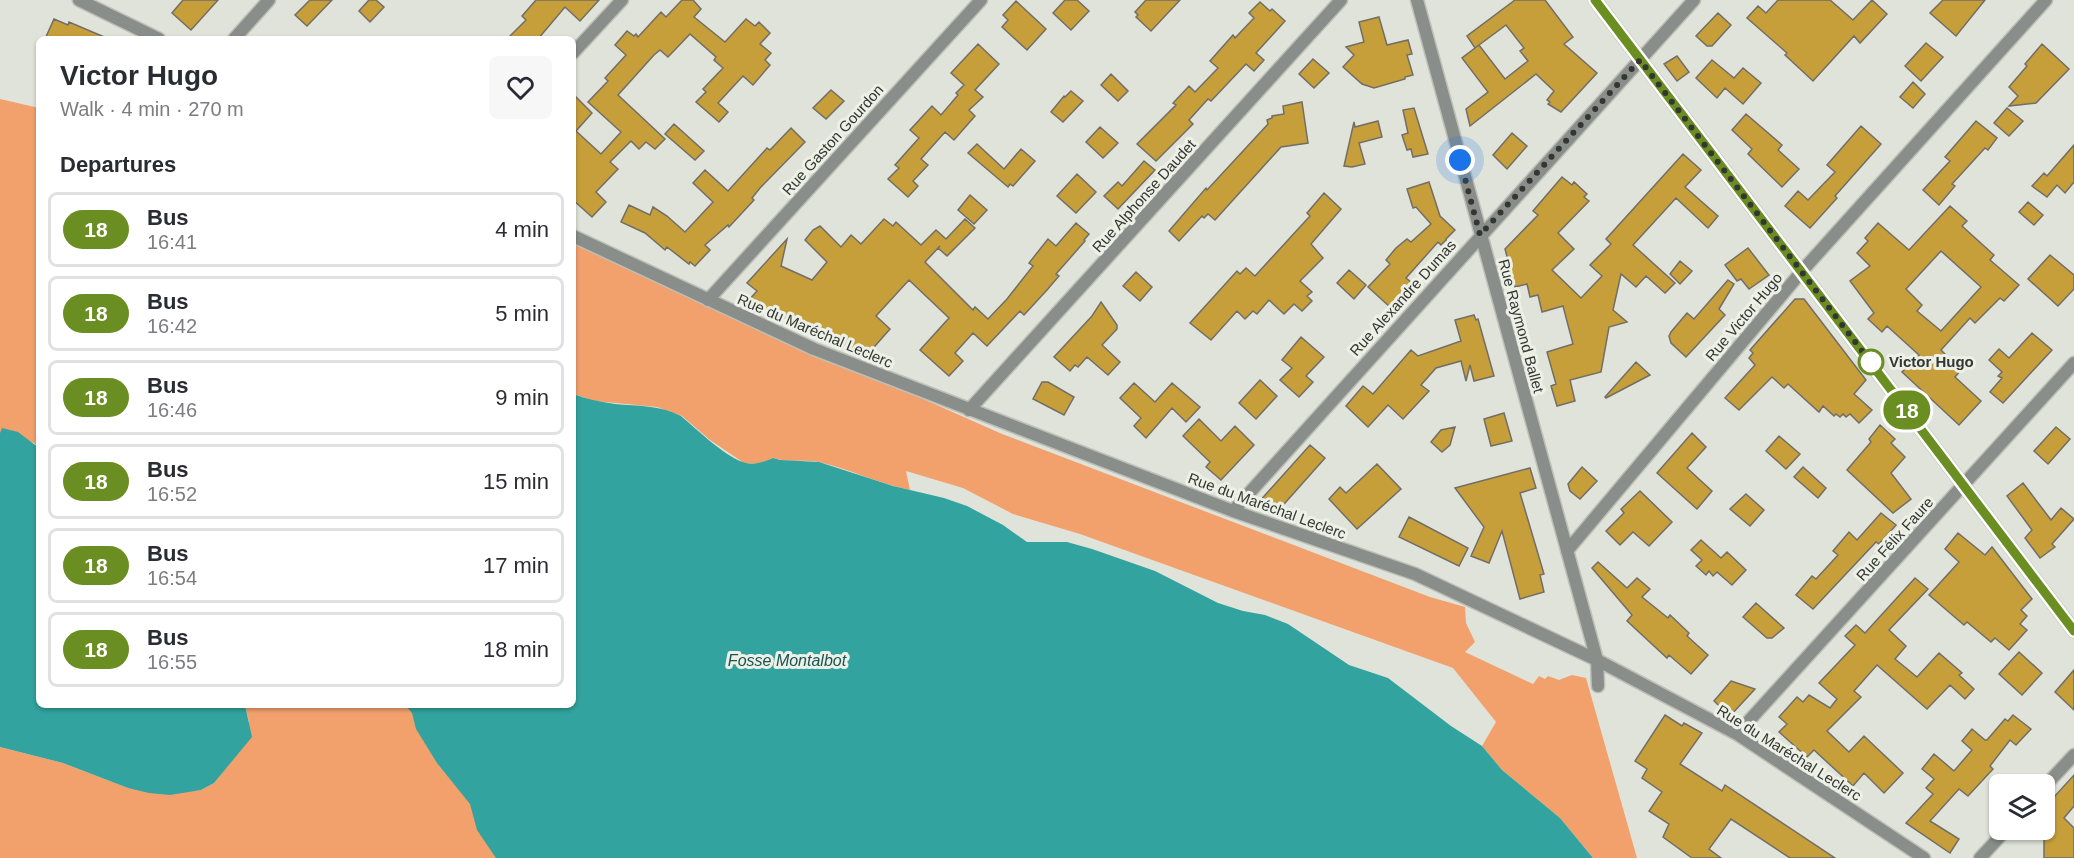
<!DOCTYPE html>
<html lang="en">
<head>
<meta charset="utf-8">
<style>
  body { margin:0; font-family:Arial,sans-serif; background:#f7f7f7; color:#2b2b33; height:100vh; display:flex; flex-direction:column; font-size:22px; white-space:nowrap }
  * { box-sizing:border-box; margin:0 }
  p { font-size:20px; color:#7c7c81 }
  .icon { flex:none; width:33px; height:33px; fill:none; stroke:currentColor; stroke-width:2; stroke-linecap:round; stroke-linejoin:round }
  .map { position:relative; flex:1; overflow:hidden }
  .drawer { position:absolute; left:36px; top:36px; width:540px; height:672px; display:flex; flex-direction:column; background:#fff; border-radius:9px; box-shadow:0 2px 4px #0004 }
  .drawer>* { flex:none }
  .badge { padding:0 12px; border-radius:20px; font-size:21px; line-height:39px }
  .buttons { position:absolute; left:1989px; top:774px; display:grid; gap:12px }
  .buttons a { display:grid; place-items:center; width:66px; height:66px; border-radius:9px; background:#fff; box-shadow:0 2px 4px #0004; font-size:30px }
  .you { position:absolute; width:30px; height:30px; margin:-15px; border:4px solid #fff; border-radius:50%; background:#1a73e8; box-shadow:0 0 0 9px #1a73e833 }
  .map>.badge { position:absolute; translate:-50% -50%; box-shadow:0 0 0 3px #fff }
  h2 { padding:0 24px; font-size:22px; line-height:54px }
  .round { display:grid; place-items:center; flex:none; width:63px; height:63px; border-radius:9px; background:#f7f7f7 }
  .head { display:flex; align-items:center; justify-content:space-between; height:102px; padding:0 24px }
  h1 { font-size:28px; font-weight:700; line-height:45px }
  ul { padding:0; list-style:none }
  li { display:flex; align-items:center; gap:18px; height:75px; margin:0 12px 9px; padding:0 12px; border:3px solid #e1e1e2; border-radius:9px }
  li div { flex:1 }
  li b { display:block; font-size:22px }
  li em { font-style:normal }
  li .badge { min-width:66px; font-weight:700; text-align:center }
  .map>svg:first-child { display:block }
  .green { fill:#f2a16d }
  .water { fill:#32a39e }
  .building { fill:#c69f3b; stroke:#726e65; stroke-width:1.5; fill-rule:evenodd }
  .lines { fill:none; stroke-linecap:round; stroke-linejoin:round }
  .minor-casing { stroke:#bec0b8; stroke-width:15 }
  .minor { stroke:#898e8b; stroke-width:12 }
  .line-casing { stroke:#fff; stroke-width:14 }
  .line { stroke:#6b8e23; stroke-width:9 }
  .walk { stroke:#343632; stroke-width:6; stroke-dasharray:0 10.8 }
  .stop-dot { fill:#fff; stroke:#6b8e23; stroke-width:3 }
  .labels { text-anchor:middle; stroke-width:6; stroke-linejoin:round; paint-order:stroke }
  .street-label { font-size:15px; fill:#343632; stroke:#edf0e6 }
  .stop-label { font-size:15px; font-weight:bold; fill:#343632; stroke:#edf0e6; text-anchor:start }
  .water-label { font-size:16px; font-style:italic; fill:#175552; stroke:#edf0e6 }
</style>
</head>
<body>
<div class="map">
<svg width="2074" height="858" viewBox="0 0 2074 858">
  <rect width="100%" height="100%" fill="#e0e3d9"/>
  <path class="green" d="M0,99L39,108V448L34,443L0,433Z
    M573,243L1002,434L1430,597L1465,607L1466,623L1475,642L1465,652L1533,684L1539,676L1545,679L1548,676L1559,680L1572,675L1586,678L1637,858H1593L1560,818L1502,770L1482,746L1496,722L1453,668L1080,534L1013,514L963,488L906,471L910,490C879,484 850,469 819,462C804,459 788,463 773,458L758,464L744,463L710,440L682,416L657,407L595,401L573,394Z
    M245,705H410L504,858H0V747L63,763L128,788L188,791L201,790L214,783L241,749L249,722Z"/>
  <path class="water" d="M573,394C587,399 601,402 615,404C638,406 660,405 681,416C695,428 729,460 746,463C756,465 764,462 773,458L780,460L819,462L893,486L944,498L967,506L1003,525L1027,542H1067L1092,549L1155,571L1218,603L1243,611L1265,615L1288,624L1349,665L1388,678L1451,726L1482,746L1502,770L1560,818L1593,858H496L477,830L470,804L437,763L416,729L412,713L405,705H573Z
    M2,428L18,432L39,448V705H245L252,737L214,783L201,790L170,795L149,793L128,788L63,763L0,747V433Z"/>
  <path class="building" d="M183,0H218L191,30L172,13Z
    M310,0H332L307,26L295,15Z
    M369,0H376L384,7L370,22L359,11Z
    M536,0H599L580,21L565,7L538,39H507L526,20L522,16Z
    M682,0H693L701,9L694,17L725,42L746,19L755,26L759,22L770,33L760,44L771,53L765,60L770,65L753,85L743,76L718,103L728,112L719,122L696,102L706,92L703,89L723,68L714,60L716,57L690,34L668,57L660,50L654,55L618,95L665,139L655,149L646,142L639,149L631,141L610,162L618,169L596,192L606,202L592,217L573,200V94L592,113L576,131L601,154L621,132L588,102L608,81L605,78L626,55L615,45L627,31L634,36L636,34L638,37L661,12L666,17Z
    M1065,0H1077L1089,11L1071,30L1053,13Z
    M1146,0H1180L1151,31L1136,17L1138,15L1135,12Z
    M1515,0H1545L1573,37L1564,44L1597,73L1561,112L1548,104L1550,102L1547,100L1554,91L1536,74L1470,126L1466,109L1488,92L1462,58L1479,45L1505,79L1528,61L1520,51L1524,48L1506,25L1475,48L1467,36Z
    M1778,0H1830L1853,20L1872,0L1887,14L1860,43L1854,36L1813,81L1785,55L1787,53L1747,18L1758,6L1766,13Z
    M1943,0H1985L1956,36L1930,13Z
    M1016,1L1046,29L1027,50L1002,27L1008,20L1003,15Z
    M1260,2L1270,11L1272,9L1285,21L1256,53L1264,60L1254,71L1246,64L1211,101L1208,99L1189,120L1193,124L1156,161L1137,144L1176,105L1173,103L1189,86L1195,92L1218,68L1210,61L1233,35L1235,38L1254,18L1249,13Z
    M1718,13L1731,25L1712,46H1707L1696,36Z
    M1379,17L1387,45L1408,40L1412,54L1407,55L1413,75L1405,77V79L1374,88L1362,84L1343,67L1354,55L1346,47L1364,42L1359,22Z
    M54,19L68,25L69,22L109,39H45Z
    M1926,43L1943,57L1921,81L1905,66Z
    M978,44L999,64L975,90L983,97L969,110L975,116L954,140L945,132L921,159L928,165L913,181L918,186L908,197L888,179L899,168L895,165L919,138L910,130L932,106L941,115L958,95L956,93L964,85L951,73Z
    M2042,44L2069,69L2036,103L2009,106L2018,96L2009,87L2027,66L2025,64Z
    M1677,56L1689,72L1677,81L1664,64Z
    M1313,59L1329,73L1314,88L1299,74Z
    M1712,60L1734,78L1743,68L1761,83L1743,104L1725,88L1717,98L1696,78Z
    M1111,74L1128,91L1118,101L1101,85Z
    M1913,82L1925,94L1913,108L1900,97Z
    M831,90L844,101L826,119L813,108Z
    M1071,91L1083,101L1063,122L1051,112L1064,96L1065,97Z
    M1302,102L1308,143L1281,147L1215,220L1208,214L1204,218L1202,216L1179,241L1169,231L1206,188L1207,190L1268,124L1267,120L1272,118V116L1284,114L1283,106Z
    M1414,108L1428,154L1413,157L1411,149L1407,150L1402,135L1408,133L1403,110Z
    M2007,108L2023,121L2009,136L1994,123Z
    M1746,114L1782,145L1778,150L1799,169L1782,187L1748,154L1752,149L1732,130Z
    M1378,121L1382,137L1359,143L1365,164L1352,167L1344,166L1354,122L1355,127Z
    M1976,121L1997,138L1988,150L1985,148L1952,184L1955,186L1939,205L1923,190L1950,161L1945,157Z
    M674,124L704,151L695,160L665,134Z
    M1861,126L1881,144L1835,196L1837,198L1810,228L1785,206L1798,191L1808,200L1835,172L1827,165Z
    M1100,127L1118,143L1103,158L1086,142Z
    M791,128L805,142L760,188L752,198L754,200L729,227L728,225L705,245L710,250L695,266L690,262L689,264L667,247L665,250L645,233L621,222L629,205L650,215L653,207L667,216L685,232L713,202L693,183L705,170L728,191L767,148L770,150Z
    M1512,133L1527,146L1507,169L1493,155Z
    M977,144L1004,169L1021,149L1035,161L1013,186L1010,184L1008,187L968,153Z
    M2074,145V182L2065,193L2057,185L2047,197L2032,186L2044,173L2047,176Z
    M1683,154L1701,170L1685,187L1718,216L1708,228L1676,198L1633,245L1675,283L1665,293L1646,276L1636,287L1621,274L1613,310L1627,322L1609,327L1601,372L1570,380L1575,401L1557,406L1551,386L1556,384L1547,352L1573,344L1563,306L1542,312L1538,295L1530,297L1527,284L1515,287L1505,249L1538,215L1533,211L1562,177L1572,185L1574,182L1587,194L1584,197L1589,201L1558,233L1574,249L1552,270L1581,298L1602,276L1590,265L1611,244L1606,239Z
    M1144,161L1155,170L1118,209L1104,196L1118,182L1122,186Z
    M1077,174L1096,192L1076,213L1057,196Z
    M1429,182L1440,216L1455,230L1446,239L1447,242L1446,240L1441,245L1438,242L1406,278L1417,287L1402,304L1398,300L1391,308L1368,287L1390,264L1386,260L1396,248L1407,239L1411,242L1431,224L1416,207L1413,208L1407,189Z
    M1324,193L1341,209L1311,244L1323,258L1300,281L1312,292L1307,296L1312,301L1302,311L1294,304L1284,314L1269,300L1257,314L1253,311L1245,319L1237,311L1211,340L1190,323L1237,271L1240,274L1246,268L1255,276L1310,216L1307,213Z
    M970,195L987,210L974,224L958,210Z
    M2028,202L2043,215L2034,225L2019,212Z
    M1950,206L1967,221L1962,226L1994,255L1990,260L2019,285L2004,301L2000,298L1975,323L1970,318L1941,350L1961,370L1955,377L1981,401L1959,425L1902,372L1919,355L1887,326L1882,332L1868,319L1874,313L1850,281L1870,266L1857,253L1868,241L1865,238L1878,223L1909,250ZM1941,251L1981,287L1941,331L1917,311L1922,305L1906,289Z
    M884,219L893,226L896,222L921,245L936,230L946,239L965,219L975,228L947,256L938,248L940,246L925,262L973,310L975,307L988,319L1007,299L1033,266L1029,263L1048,239L1056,246L1076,223L1089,234L1084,240L1085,241L1056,274L1059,276L1047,290L1024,315L1020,311L987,346L973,333L955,353L963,361L949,376L920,350L949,318L909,280L876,316L890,329L867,355L748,301L757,291L747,283L787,239L781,266L812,280L827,262L805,240L813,230L820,226L841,247L851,235L861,244Z
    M1748,248L1769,275L1749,289L1741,279L1737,281L1725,265Z
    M2050,255L2074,275V289L2058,306L2028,279Z
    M1680,261L1692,271L1680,284L1670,274Z
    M1349,270L1366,285L1354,299L1337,283Z
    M1136,272L1152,287L1140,301L1123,286Z
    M1728,280L1734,284L1719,309L1725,315L1686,357L1671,343L1669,336L1671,332L1687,313L1694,319Z
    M1795,299H1804L1866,380L1854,394L1872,410L1859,423L1850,414L1846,417L1843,414L1840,417L1836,414L1834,416L1823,406L1819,412L1788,384L1784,388L1772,377L1739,410L1725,398L1755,365L1749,358L1753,353L1750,350Z
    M1101,302L1117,325V329L1102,345L1120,362L1108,375L1087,357L1078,367L1075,365L1070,371L1054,357L1092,316Z
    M1474,315L1476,320L1478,319L1494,376L1474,381L1470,365L1466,381L1461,361L1436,368L1421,385L1429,391L1403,419L1388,405L1368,427L1346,406L1363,386L1373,394L1411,350L1418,356L1461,341L1455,320Z
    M2032,333L2052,350L2003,403L1990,392L2002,378L1998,376L2002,372L1989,360L1999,349L2009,358Z
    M1301,337L1324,357L1306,376L1313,382L1299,397L1280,380L1292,368L1282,360Z
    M1636,362L1650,375L1606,398L1605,397Z
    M1260,380L1277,396L1256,419L1239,403Z
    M1042,382H1048L1074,397L1064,415L1033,399Z
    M1134,383L1155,402L1172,383L1200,407L1186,422L1172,408L1146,438L1134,426L1141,418L1120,398Z
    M1504,413L1512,441L1491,446L1484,419Z
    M1199,419L1221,441L1235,426L1254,445L1221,480L1206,467L1210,462L1183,436Z
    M1880,425L1895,439L1891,443L1905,457L1891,473L1911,499L1893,513L1847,470L1871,442L1869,439Z
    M1455,427L1450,445L1442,452L1431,442L1441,430Z
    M2056,427L2070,439L2048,464L2034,451Z
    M1692,433L1706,447L1687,468L1712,491L1697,509L1657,473Z
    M1779,436L1800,454L1786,469L1766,451Z
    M1310,445L1325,458L1277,512L1257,504Z
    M1377,464L1401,489L1357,529L1329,499L1340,487L1346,493Z
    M1582,467L1597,481L1580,499L1570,491L1568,484Z
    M1803,467L1826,488L1818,498L1794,477Z
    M1530,468L1536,488L1520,493L1544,574L1540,575L1544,592L1520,599L1502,531L1489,563L1471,556L1484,527L1455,488Z
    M2023,483L2051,520L2061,508L2074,519L2052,544L2055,547L2040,558L2025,538L2032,530L2007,496Z
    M1640,491L1672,522L1649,546L1633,532L1620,545L1606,531L1624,513L1621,509Z
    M1746,494L1764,510L1750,526L1730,509Z
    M1881,513L1896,525L1879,544L1876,542L1813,609L1796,595L1812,576L1816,579L1838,555L1833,551L1849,532L1857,540Z
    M1409,517L1468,548L1459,566L1399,537Z
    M1958,533L1985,555L1992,547L2032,599L2021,610L2027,616L2020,624L2027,630L2009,650L1995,638L1991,642L1967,622L1964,625L1929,595L1959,562L1945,549Z
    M1701,540L1721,558L1727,552L1746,570L1732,585L1717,572L1713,576L1709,571L1706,575L1696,566L1702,560L1691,550Z
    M1598,562L1627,588L1637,578L1650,589L1642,597L1668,618L1670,615L1689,633L1687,636L1708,655L1691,674L1669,655L1667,658L1627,621L1632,615L1592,568Z
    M1915,578L1928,589L1889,630L1906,646L1895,659L1917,677L1939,653L1962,673L1959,675L1974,689L1965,699L1950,685L1927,709L1877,665L1854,691L1861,697L1827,731L1849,752L1864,736L1903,773L1884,793L1864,773L1853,786L1814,750L1807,757L1779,732L1787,724L1779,717L1797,697L1803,702L1809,695L1830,708L1837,699L1819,683L1855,645L1845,636L1856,625L1865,633Z
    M1756,603L1784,628L1772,638H1767L1743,617Z
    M2019,652L2042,673L2022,695L1999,674Z
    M2074,670V710L2055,692Z
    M1731,681L1755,689L1730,716L1714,701Z
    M1665,715L1682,726L1684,723L1702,733L1680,764L1722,791L1725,785L1835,858H1790L1731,819L1709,849L1721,858H1692L1663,837L1669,824L1649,811L1662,792L1642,778L1647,769L1635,761Z
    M2013,715L2031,729L2016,745L2010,740L1990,766L1993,769L1968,796L1959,789L1930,821L1959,839L1950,853L1906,823L1933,794L1926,788L1934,779L1922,769L1934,754L1954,771L1972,750L1962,741L1972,729L1985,740H1987L2005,719L2008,721Z
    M2074,775V806L2064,818L2074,828V858H2044V808Z"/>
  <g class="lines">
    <defs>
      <path id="minor" d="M79,0L159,39
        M1417,0L1597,660L1598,686
        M1595,0L2074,631
        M234,39L269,0
        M573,53L622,0
        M573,236L814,349L1233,511L1415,574L1597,660L1737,734L1924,858
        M708,300L981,0
        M969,410L1341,0
        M1233,511L1694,0
        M1567,551L1802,271L2046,0
        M1737,734L2074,363
        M2044,787L2074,755
        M1980,858L2006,830"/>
    </defs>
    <use href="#minor" class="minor-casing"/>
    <use href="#minor" class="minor"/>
  </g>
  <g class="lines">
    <defs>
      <path id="line" d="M1595,0L2074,631"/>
    </defs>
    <use href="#line" class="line-casing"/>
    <use href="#line" class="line"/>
    <path class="walk" d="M1460,160L1480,235L1640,60L1872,364L1871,362"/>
  </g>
  <circle class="stop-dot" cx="1871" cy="362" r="12"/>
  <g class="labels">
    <g class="street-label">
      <text transform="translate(833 140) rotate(-48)" y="5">Rue Gaston Gourdon</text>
      <text transform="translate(1144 196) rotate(-48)" y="5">Rue Alphonse Daudet</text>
      <text transform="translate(1403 298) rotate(-48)" y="5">Rue Alexandre Dumas</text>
      <text transform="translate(1744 317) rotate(-50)" y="5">Rue Victor Hugo</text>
      <text transform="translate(1521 326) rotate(75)" y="5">Rue Raymond Ballet</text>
      <text transform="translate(815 331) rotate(23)" y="5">Rue du Maréchal Leclerc</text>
      <text transform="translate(1267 506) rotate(20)" y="5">Rue du Maréchal Leclerc</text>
      <text transform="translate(1895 539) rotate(-48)" y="5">Rue Félix Faure</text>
      <text transform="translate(1789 753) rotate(32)" y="5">Rue du Maréchal Leclerc</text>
    </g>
    <g class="stop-label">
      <text x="1889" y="367">Victor Hugo</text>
    </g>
    <g class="water-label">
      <text x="787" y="666">Fosse Montalbot</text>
    </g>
  </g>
</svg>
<div class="buttons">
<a><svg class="icon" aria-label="layers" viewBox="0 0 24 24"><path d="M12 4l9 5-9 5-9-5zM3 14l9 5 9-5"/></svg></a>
</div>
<div class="you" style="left:1460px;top:160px"></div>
<b class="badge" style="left:1907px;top:410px;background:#6b8e23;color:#fff">18</b>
<section class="drawer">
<div class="head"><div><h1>Victor Hugo</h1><p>Walk · 4 min · 270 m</p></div><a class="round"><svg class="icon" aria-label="heart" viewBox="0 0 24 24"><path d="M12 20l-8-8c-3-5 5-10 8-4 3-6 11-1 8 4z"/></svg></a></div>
<h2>Departures</h2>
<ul>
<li><span class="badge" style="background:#6b8e23;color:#fff">18</span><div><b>Bus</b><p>16:41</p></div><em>4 min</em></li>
<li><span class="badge" style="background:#6b8e23;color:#fff">18</span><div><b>Bus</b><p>16:42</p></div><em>5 min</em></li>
<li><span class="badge" style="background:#6b8e23;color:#fff">18</span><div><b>Bus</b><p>16:46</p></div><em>9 min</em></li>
<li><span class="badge" style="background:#6b8e23;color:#fff">18</span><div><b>Bus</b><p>16:52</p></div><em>15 min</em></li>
<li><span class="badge" style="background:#6b8e23;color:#fff">18</span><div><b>Bus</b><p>16:54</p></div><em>17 min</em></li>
<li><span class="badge" style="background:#6b8e23;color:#fff">18</span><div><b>Bus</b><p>16:55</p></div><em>18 min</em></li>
</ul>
</section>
</div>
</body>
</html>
